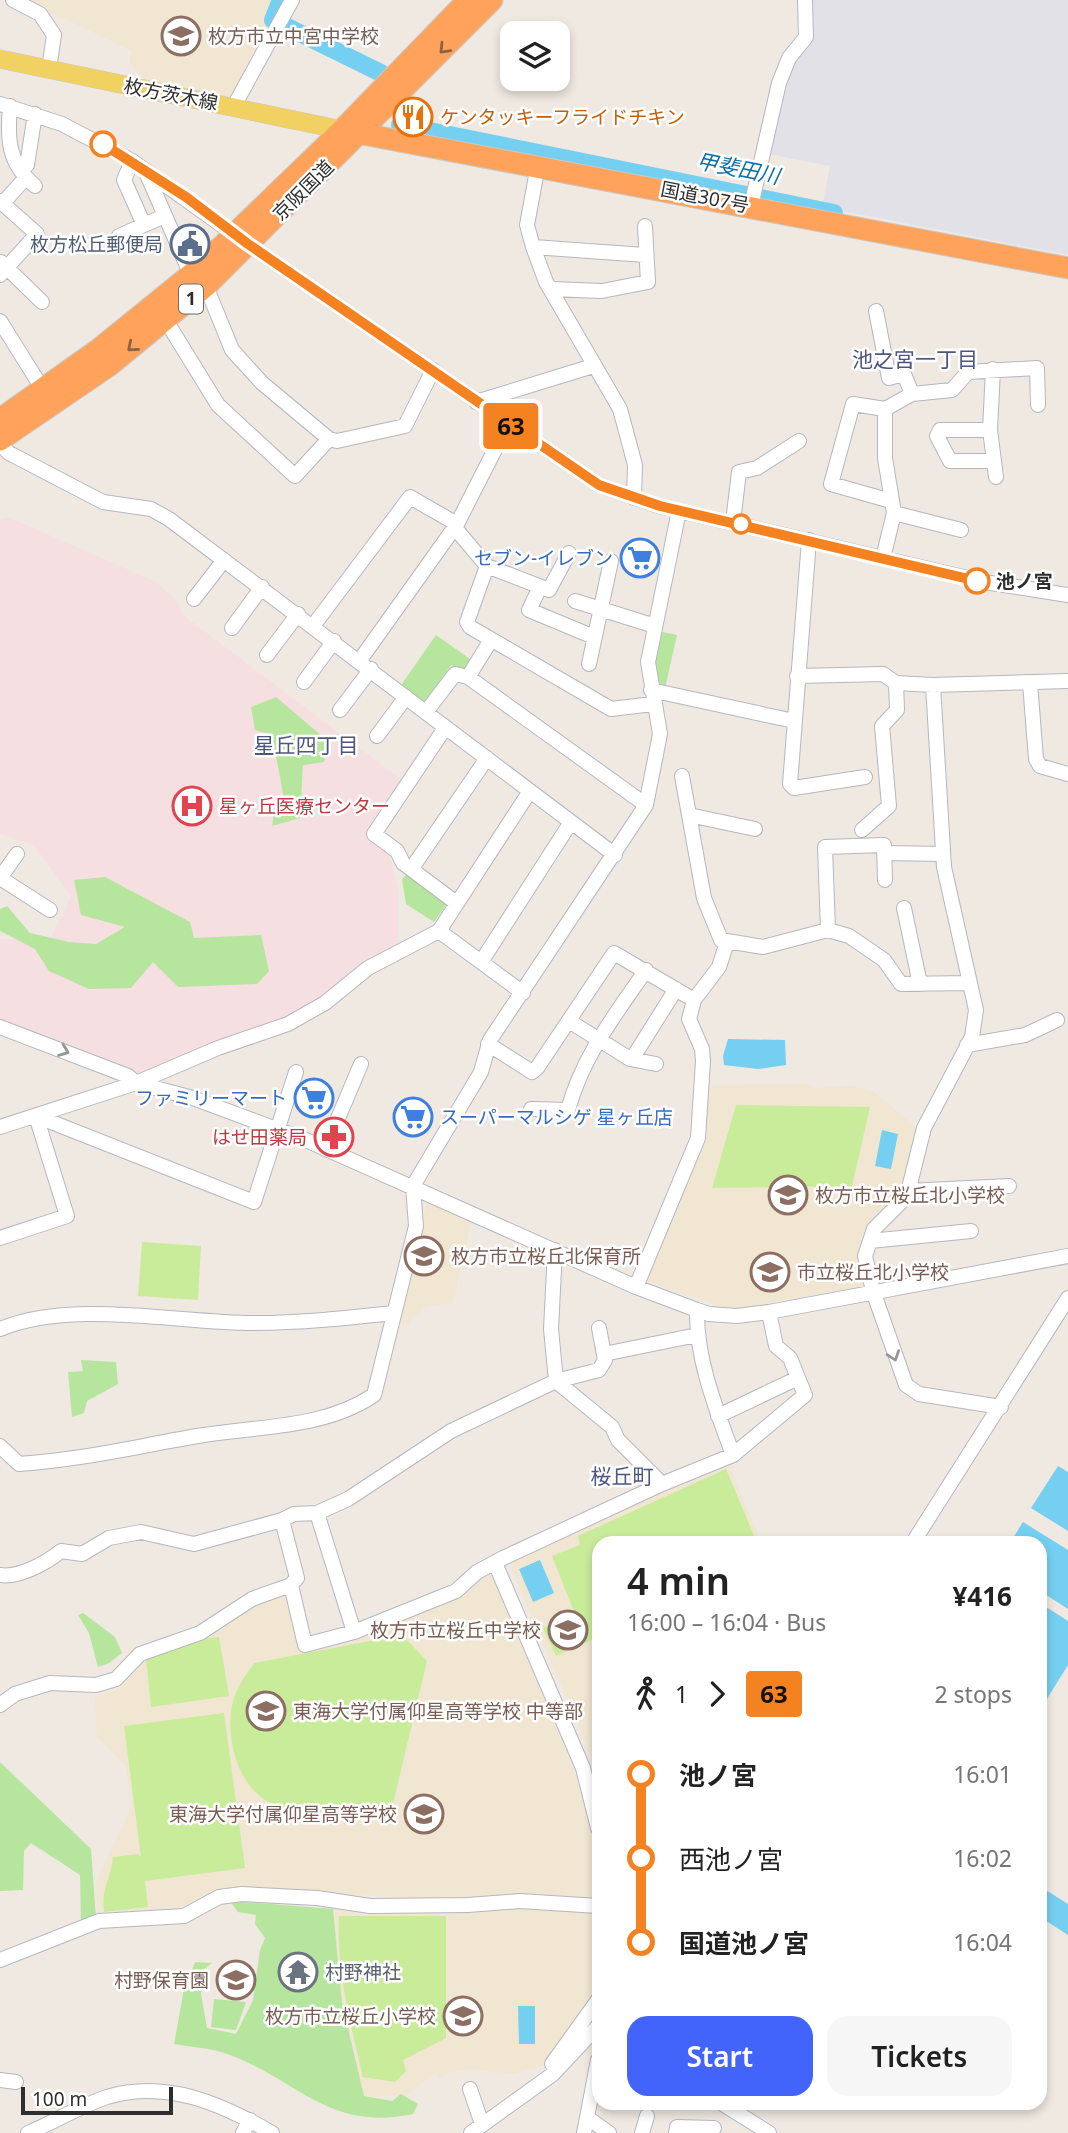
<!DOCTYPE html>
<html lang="en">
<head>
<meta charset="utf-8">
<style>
  body { margin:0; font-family:"Noto Sans","Noto Sans JP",sans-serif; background:#f6f6f6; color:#222; height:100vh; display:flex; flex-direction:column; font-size:26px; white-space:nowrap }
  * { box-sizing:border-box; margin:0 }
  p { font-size:23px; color:#767676 }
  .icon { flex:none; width:38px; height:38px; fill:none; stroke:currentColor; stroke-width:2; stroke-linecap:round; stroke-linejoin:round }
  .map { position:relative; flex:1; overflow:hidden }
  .details { position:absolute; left:592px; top:1536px; width:455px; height:574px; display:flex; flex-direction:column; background:#fff; border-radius:21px; box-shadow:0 4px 10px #0003 }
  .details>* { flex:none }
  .badge { padding:0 14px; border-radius:5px; font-size:24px; line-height:46px }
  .tools { position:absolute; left:500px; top:21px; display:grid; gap:14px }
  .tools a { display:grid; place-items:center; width:70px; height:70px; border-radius:14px; background:#fff; box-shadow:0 4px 10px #0003; font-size:35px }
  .scale { position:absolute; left:21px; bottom:18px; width:152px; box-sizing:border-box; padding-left:7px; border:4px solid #2e2e2e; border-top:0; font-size:19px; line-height:24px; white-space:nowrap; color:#2e2e2e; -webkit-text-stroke:5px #fff; paint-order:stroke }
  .map>.badge { position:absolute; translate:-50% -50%; box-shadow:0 0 0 4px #fff }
  .legs { display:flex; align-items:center; gap:10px; height:77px; padding:0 35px; font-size:23px }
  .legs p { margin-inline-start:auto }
  .head { display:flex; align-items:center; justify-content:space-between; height:119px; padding:0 35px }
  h1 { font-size:38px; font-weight:600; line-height:52px }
  .action { display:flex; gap:14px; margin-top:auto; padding:14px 35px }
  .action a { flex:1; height:80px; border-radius:21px; background:#4264fb; color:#fff; font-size:28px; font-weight:600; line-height:80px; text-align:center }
  .action a+a { background:#f6f6f6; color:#222 }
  ul { padding:0 35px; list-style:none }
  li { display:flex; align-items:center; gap:24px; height:84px; font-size:26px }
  li i { display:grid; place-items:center; width:10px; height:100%; margin:0 9px; background:currentColor }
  li i::after { content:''; width:18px; height:18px; margin:-9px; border:5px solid; border-radius:50%; background:#fff }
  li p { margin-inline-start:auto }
  li:first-child i { background:linear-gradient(#0000 50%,currentColor 0) }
  li:last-child i { background:linear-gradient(currentColor 50%,#0000 0) }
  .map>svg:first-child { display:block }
  .industrial { fill:#e3e1e8 }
  .education { fill:#f0e6d1 }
  .medical { fill:#f5dfe0 }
  .green { fill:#b6e59e }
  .pitch { fill:#c9ec9a }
  .water { fill:#75cff0 }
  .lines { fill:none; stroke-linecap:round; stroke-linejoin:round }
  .river { stroke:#75cff0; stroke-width:18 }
  .minor-casing { stroke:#b4b7c1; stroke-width:16 }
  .major-casing { stroke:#c9c9c9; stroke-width:19 }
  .highway-casing { stroke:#c9c9c9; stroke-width:23 }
  .minor { stroke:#fff; stroke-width:14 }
  .major { stroke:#f2d163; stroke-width:18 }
  .highway { stroke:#ffa35c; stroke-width:21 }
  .oneway { stroke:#8c6343 }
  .oneway2 { stroke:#969696 }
  .line-1-casing { stroke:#fff; stroke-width:16 }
  .line-1 { stroke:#f58220; stroke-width:10 }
  .stop-1-dot { fill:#fff; stroke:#f58220; stroke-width:3.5 }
  .labels { text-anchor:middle; stroke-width:5; stroke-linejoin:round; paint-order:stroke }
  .shield { fill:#fff; stroke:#6d6d6d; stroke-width:2 }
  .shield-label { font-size:18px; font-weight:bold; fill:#2e2e2e }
  .education-label { font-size:19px; fill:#785e54; stroke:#fff; text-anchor:start }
  .street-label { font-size:19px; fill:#2e2e2e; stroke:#fff }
  .food-label { font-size:19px; fill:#c56008; stroke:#fff; text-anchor:start }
  .service-label { font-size:19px; fill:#4e5e75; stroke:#fff; text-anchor:end }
  .shop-label { font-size:19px; fill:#366cbe; stroke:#fff; text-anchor:end }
  .stop-label { font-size:19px; font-weight:bold; fill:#2e2e2e; stroke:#fff; text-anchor:start }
  .health-label { font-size:19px; fill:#be3a42; stroke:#fff; text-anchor:start }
  .worship-label { font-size:19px; fill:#5b616d; stroke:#fff; text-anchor:start }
  .water-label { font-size:21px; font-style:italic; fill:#0d6fa3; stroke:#fff }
  .neighbourhood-label { font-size:21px; fill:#4d5680; stroke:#fff }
</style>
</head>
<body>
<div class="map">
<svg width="1068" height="2133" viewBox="0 0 1068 2133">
  <rect width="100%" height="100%" fill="#efe9e1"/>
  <path class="industrial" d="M812,0H1068V255L822,207L830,166L769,154L795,55L814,33Z"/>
  <path class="education" d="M26,0H277L232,97L145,79L129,62L132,51Z
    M806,1084L813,1088L853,1086L873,1091L916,1127L902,1187L894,1203L862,1244L857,1258L864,1286L741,1308L723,1307L643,1279L712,1085Z
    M427,1202L471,1221L453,1303L427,1306L412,1318L409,1326L396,1323Z
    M728,1464L761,1543L598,1544V1755L593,1760L511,1568L514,1560L683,1479Z
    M491,1573L576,1776L592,1831L598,1899L465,1901L306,1892L217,1891L181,1907L98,1915L96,1882L132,1806L126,1767L97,1736L95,1696L122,1687L145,1657L247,1608L281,1596L291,1600L303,1648Z
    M517,1908L598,1914V1991L543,2066L514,2074L469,2069L448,2073L440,2079L435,2073L407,2095L367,2097L356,2094L328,1909L452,1913Z"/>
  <path class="medical" d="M8,517L156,582L176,600L184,616L402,780L366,833L388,851L398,889V946L323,1000L292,1018L140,1074L0,1022V939H50L71,896L34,845L0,834V519Z"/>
  <path class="green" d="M658,631L677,635L665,688C646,673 654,652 658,631Z
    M436,635L473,661L462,672L451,665L426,701L419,702L399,688Z
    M276,697L329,742L324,762L303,765L300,818L272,826L274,813L285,804L272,735L255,730L251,707Z
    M407,874L442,897L446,905L434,922L406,904L402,879Z
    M105,877L190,922L194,938L261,935L269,971L257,984L178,987L153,962L131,988L89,989L49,971L35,949L0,931V909L7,906L30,933L69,942L96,944L125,927L81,915L74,880Z
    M81,1360L116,1362L118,1384L87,1401L84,1413L72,1417L68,1372L83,1371Z
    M83,1613L115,1637L122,1653L109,1663L98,1667L89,1633L78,1615Z
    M0,1762L91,1849L96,1918L81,1923L80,1875L31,1843L24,1851L23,1890L0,1891Z
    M230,1901L333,1909L342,2003L364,2096L392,2101L401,2094L418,2104L413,2114C327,2132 298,2079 227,2054C211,2048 191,2047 174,2044L184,1989L195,1962L212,1963L204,1969L201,1994L207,2028L236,2034L253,2000L260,1950L265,1938L255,1924L256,1915L238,1912Z
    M214,1999L246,2002L236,2030L211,2027Z"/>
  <path class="pitch" d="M736,1105L870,1107L852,1186L712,1188Z
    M142,1242L201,1246L198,1300L138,1296Z
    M726,1469L757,1543L598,1544V1637L556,1656L543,1628L575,1614L552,1556L580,1545L578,1536Z
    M402,1635L427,1661L391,1812C358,1811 309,1816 278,1806C240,1794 225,1742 232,1706C234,1691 246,1675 254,1663Z
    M219,1637L229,1696L151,1707L146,1659L200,1639Z
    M224,1713L245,1868L145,1881L148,1907L104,1912C101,1887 111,1879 113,1857L138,1854L141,1857L124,1726Z
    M339,1916H446V2038L403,2060L406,2071L395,2082L363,2077C351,2026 336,1969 339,1916Z"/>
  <path class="water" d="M728,1039L785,1040L786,1065L758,1069L724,1065L723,1056Z
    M882,1130L898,1134L891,1169L875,1166Z
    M1058,1466L1068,1472V1531L1031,1508Z
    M1023,1522L1068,1550V1609L1040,1591V1544L1010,1543Z
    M540,1560L554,1593L533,1602L519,1569Z
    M1040,1603L1068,1621V1665L1040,1710Z
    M1041,1887L1068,1904V1935L1040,1917Z
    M518,2006H535V2044H519Z"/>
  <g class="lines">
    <path class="river" d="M281,0L273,20L381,73
      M400,125L834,213"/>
    <defs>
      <path id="minor" d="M13,0L40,14L54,35L49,69
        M0,104L62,124L132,161L248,244L599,485L659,506L984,582L1068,595
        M10,106C7,140 8,163 35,186
        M234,106L292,0
        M132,161L124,180L144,225L164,216
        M27,165L35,114
        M538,165L527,225L533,247L546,282L620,409L635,465L634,498
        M145,170L191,275
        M0,201L37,234L0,275
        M3,203L21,183
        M751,206L779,83L789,58L806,37L805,0
        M119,236L144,225
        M533,247L645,255
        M1,262L42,302
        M206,286L232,350L262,383L329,439L337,441L405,426L433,370
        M551,289L602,291L648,282L645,226
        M876,311L889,378L904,374L912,394
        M165,319L218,405L295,476L329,439
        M0,321L42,388
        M993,369L990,430L996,477
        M476,402L593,366
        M885,409L912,394L952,390L968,372L1037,368L1038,405
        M990,430H940L937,436L950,461H993
        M0,444L9,453L103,502L151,509L169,519L615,855
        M894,513L961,530
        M733,522L739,472L757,468L799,441
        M455,528L487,566L467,622L470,627L611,709L653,704
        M809,540L790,784L794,788L865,777
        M883,558L894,513L885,458V409L853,404L831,484L891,501
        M487,566L549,590L569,553
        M540,587L529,610L594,637
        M194,599L224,560
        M575,601L655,626
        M313,626L410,497L457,524
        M232,628L262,587
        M267,655L298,614
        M360,660L457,524L508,424
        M589,664L611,561
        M797,676L883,674L896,683L933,685L1068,681
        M468,677L491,640
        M304,682L334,641
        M1030,683L1036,759L1040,766L1068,774
        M933,685L944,867L976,1010L972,1037L924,1128L907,1196L874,1229L865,1256L873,1291L906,1385L919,1394L1001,1407
        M651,690L794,721
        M340,710L371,669
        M426,712L455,674L468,677L646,805
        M445,728L374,834L397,851L403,863L455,902
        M377,736L406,697
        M682,776L704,898L721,940L763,947L828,930L849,936L884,960L901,984L968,983
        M689,815L755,829
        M862,830L889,806L882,726L897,710L896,683
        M884,853L943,854
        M412,868L487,758
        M0,878L50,910
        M0,878L17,854
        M904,908L920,984
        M828,930L825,847L884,845L885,880
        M481,962L571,822
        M523,993L439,931L530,791
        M569,1021L630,1059L656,1064
        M0,1027L128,1076L136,1083L193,1098L306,1140L636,1287L697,1310L709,1314L737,1316L769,1312L1068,1256
        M488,1044L532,1072L537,1068L614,953L694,1000
        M967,1045L1025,1035L1057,1020
        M632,1059L676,989
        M531,1109L568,1110C582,1057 615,1015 646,970
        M36,1116L254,1202L296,1072
        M0,1127L136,1083L218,1048L288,1024L325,1003L368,968L439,931
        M325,1149L361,1064
        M908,1191L1009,1186
        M0,1238L67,1216L36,1116
        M870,1241L971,1231
        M636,1287L698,1138L703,1061L702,1049L689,1019L694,1000L719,967L727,942
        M697,1310C696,1359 716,1409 733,1455
        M0,1329C73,1299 177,1323 254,1323C301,1323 347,1318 393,1313
        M604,1354L697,1335
        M556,1381L612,1427L618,1440L662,1484
        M556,1381L599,1370L605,1360L599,1328
        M718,1416L798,1378
        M0,1446L19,1464C82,1460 142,1445 204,1435C261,1426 325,1428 374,1395L416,1226L413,1186L481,1072L490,1040L646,805L660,734L648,662L679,511
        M317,1513L354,1632
        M912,1544L1068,1298
        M495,1563L583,1768L598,1828
        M0,1575C19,1578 46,1563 61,1551L82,1554L109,1538L141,1532L194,1544L282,1520
        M291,1585L305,1645L354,1632L456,1591L477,1572L503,1558L662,1484L733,1455L805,1395L790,1358L776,1346L769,1312
        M0,1705L15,1694L50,1683L96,1685L116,1679L140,1654L200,1633L252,1599L291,1585L297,1578L282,1520L294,1514L317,1513L348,1499L451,1431L556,1381L551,1329L555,1250
        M0,1960L99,1921L184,1916L219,1897L242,1894L317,1898L370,1906L468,1905L520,1901L598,1906
        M552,2064L598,2000
        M0,2080L16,2082
        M470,2089L482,2124
        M723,2104L769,2133
        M588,2118L609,2133
        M28,2133C54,2122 80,2106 107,2097C166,2079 222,2104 272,2133
        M243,2133L250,2120
        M471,2133L553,2074L598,2026
        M584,2133L598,2060
        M642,2133L647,2116
        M676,2133L677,2127L714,2128"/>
      <path id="major" d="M0,59L342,130"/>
      <path id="highway" d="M342,130L1068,268
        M0,419L99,349L199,268L342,130L468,0
        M0,440L110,365L206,286L492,0"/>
    </defs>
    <use href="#minor" class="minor-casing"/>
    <use href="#major" class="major-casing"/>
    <use href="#highway" class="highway-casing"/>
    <use href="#minor" class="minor"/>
    <use href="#major" class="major"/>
    <use href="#highway" class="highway"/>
  </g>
  <defs><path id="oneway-chevron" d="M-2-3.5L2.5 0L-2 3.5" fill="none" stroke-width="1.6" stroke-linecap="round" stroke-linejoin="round" transform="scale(1.75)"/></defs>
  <g class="oneway">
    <use href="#oneway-chevron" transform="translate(444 49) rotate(134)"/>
    <use href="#oneway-chevron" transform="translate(132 347) rotate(140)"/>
  </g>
  <g class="oneway2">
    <use href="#oneway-chevron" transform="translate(64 1051) rotate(21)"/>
    <use href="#oneway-chevron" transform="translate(894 1356) rotate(71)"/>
  </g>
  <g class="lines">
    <defs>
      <path id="line-1" d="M103,144L186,197L248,244L599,485L660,506L977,581"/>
    </defs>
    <use href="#line-1" class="line-1-casing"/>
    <use href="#line-1" class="line-1"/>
  </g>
  <defs>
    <symbol id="school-ring" viewBox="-11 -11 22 22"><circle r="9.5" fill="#fff" stroke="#8d6e63" stroke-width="1.5"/><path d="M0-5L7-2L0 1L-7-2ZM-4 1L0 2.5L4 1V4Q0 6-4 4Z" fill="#8d6e63"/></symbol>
    <symbol id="restaurant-ring" viewBox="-11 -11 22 22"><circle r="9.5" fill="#fff" stroke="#e8710a" stroke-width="1.5"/><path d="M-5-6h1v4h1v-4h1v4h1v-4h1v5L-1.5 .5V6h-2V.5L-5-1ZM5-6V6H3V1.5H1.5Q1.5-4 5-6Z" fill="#e8710a"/></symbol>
    <symbol id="civic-ring" viewBox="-11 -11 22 22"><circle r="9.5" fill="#fff" stroke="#5c6f8a" stroke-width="1.5"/><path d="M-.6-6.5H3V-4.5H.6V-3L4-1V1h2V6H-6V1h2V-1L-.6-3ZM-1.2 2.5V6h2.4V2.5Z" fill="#5c6f8a"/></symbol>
    <symbol id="supermarket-ring" viewBox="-11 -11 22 22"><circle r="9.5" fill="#fff" stroke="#3f7fe0" stroke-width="1.5"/><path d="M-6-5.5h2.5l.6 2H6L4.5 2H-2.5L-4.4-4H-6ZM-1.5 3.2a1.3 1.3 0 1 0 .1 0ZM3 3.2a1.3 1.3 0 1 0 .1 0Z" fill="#3f7fe0"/></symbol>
    <symbol id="hospital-ring" viewBox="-11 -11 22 22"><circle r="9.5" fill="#fff" stroke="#e0444e" stroke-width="1.5"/><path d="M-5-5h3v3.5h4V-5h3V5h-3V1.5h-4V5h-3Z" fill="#e0444e"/></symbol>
    <symbol id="pharmacy-ring" viewBox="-11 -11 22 22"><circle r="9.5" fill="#fff" stroke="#e0444e" stroke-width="1.5"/><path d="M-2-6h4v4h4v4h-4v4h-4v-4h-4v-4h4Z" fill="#e0444e"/></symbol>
    <symbol id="temple-ring" viewBox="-11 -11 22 22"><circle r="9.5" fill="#fff" stroke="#6b7280" stroke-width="1.5"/><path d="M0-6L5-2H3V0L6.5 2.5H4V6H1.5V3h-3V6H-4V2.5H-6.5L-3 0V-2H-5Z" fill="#6b7280"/></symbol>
  </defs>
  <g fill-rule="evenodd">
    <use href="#school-ring" x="159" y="14" width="44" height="44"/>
    <use href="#restaurant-ring" x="391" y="95" width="44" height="44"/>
    <use href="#civic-ring" x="168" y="222" width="44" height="44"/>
    <use href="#supermarket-ring" x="618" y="536" width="44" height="44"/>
    <use href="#hospital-ring" x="170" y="784" width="44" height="44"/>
    <use href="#supermarket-ring" x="292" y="1076" width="44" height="44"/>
    <use href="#supermarket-ring" x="391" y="1095" width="44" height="44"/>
    <use href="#pharmacy-ring" x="312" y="1115" width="44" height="44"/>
    <use href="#school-ring" x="766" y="1173" width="44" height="44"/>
    <use href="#school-ring" x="402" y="1234" width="44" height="44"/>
    <use href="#school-ring" x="748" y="1250" width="44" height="44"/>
    <use href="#school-ring" x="546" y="1608" width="44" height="44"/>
    <use href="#school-ring" x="244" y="1689" width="44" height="44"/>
    <use href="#school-ring" x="402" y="1792" width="44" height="44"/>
    <use href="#temple-ring" x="276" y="1950" width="44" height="44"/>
    <use href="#school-ring" x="214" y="1958" width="44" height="44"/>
    <use href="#school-ring" x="441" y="1994" width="44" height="44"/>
  </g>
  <g class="stop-1-dot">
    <circle cx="103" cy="144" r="12"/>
    <circle cx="741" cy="524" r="9"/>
    <circle cx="977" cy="581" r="12"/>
  </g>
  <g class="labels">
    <rect class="shield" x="179" y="284.5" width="24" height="29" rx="5"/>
    <g class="shield-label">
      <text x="191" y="305">1</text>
    </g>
    <g class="education-label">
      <text x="208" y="43">枚方市立中宮中学校</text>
      <text x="815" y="1202">枚方市立桜丘北小学校</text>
      <text x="451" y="1263">枚方市立桜丘北保育所</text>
      <text x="797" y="1279">市立桜丘北小学校</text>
      <text x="541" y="1637" text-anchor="end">枚方市立桜丘中学校</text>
      <text x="293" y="1718">東海大学付属仰星高等学校 中等部</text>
      <text x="397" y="1821" text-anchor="end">東海大学付属仰星高等学校</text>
      <text x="209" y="1987" text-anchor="end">村野保育園</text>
      <text x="436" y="2023" text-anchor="end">枚方市立桜丘小学校</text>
    </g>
    <g class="street-label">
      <text transform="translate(171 94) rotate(11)" y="7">枚方茨木線</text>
      <text transform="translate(303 190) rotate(-45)" y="7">京阪国道</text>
      <text transform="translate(705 197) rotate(11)" y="7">国道307号</text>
    </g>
    <g class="food-label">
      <text x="440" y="124">ケンタッキーフライドチキン</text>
    </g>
    <g class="service-label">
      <text x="163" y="251">枚方松丘郵便局</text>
    </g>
    <g class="shop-label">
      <text x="613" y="565">セブン-イレブン</text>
      <text x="287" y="1105">ファミリーマート</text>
      <text x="440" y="1124" text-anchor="start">スーパーマルシゲ 星ヶ丘店</text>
    </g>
    <g class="stop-label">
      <text x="996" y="588">池ノ宮</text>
    </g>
    <g class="health-label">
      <text x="219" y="813">星ヶ丘医療センター</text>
      <text x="307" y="1144" text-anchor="end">はせ田薬局</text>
    </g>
    <g class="worship-label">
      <text x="325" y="1979">村野神社</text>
    </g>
    <g class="water-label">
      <text transform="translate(738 169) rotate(11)" y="7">甲斐田川</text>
    </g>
    <g class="neighbourhood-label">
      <text x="915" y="367">池之宮一丁目</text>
      <text x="306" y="753">星丘四丁目</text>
      <text x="622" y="1484">桜丘町</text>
    </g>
  </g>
</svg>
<div class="tools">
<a><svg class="icon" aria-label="layers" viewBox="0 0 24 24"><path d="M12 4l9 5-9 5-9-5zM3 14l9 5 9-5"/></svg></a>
</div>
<div class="scale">100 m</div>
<b class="badge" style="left:511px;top:426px;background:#f58220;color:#111">63</b>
<section class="details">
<div class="head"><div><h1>4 min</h1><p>16:00 – 16:04 · Bus</p></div><b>¥416</b></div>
<div class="legs"><svg class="icon" aria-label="walk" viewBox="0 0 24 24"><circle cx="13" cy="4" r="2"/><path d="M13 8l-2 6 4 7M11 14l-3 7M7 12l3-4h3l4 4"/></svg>1<svg class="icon" aria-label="forward" viewBox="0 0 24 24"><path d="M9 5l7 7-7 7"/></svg><b class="badge" style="background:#f58220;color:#111">63</b><p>2 stops</p></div>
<ul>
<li><i style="color:#f58220"></i><b>池ノ宮</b><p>16:01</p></li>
<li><i style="color:#f58220"></i><span>西池ノ宮</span><p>16:02</p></li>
<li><i style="color:#f58220"></i><b>国道池ノ宮</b><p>16:04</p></li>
</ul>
<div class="action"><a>Start</a><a>Tickets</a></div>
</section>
</div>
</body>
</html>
